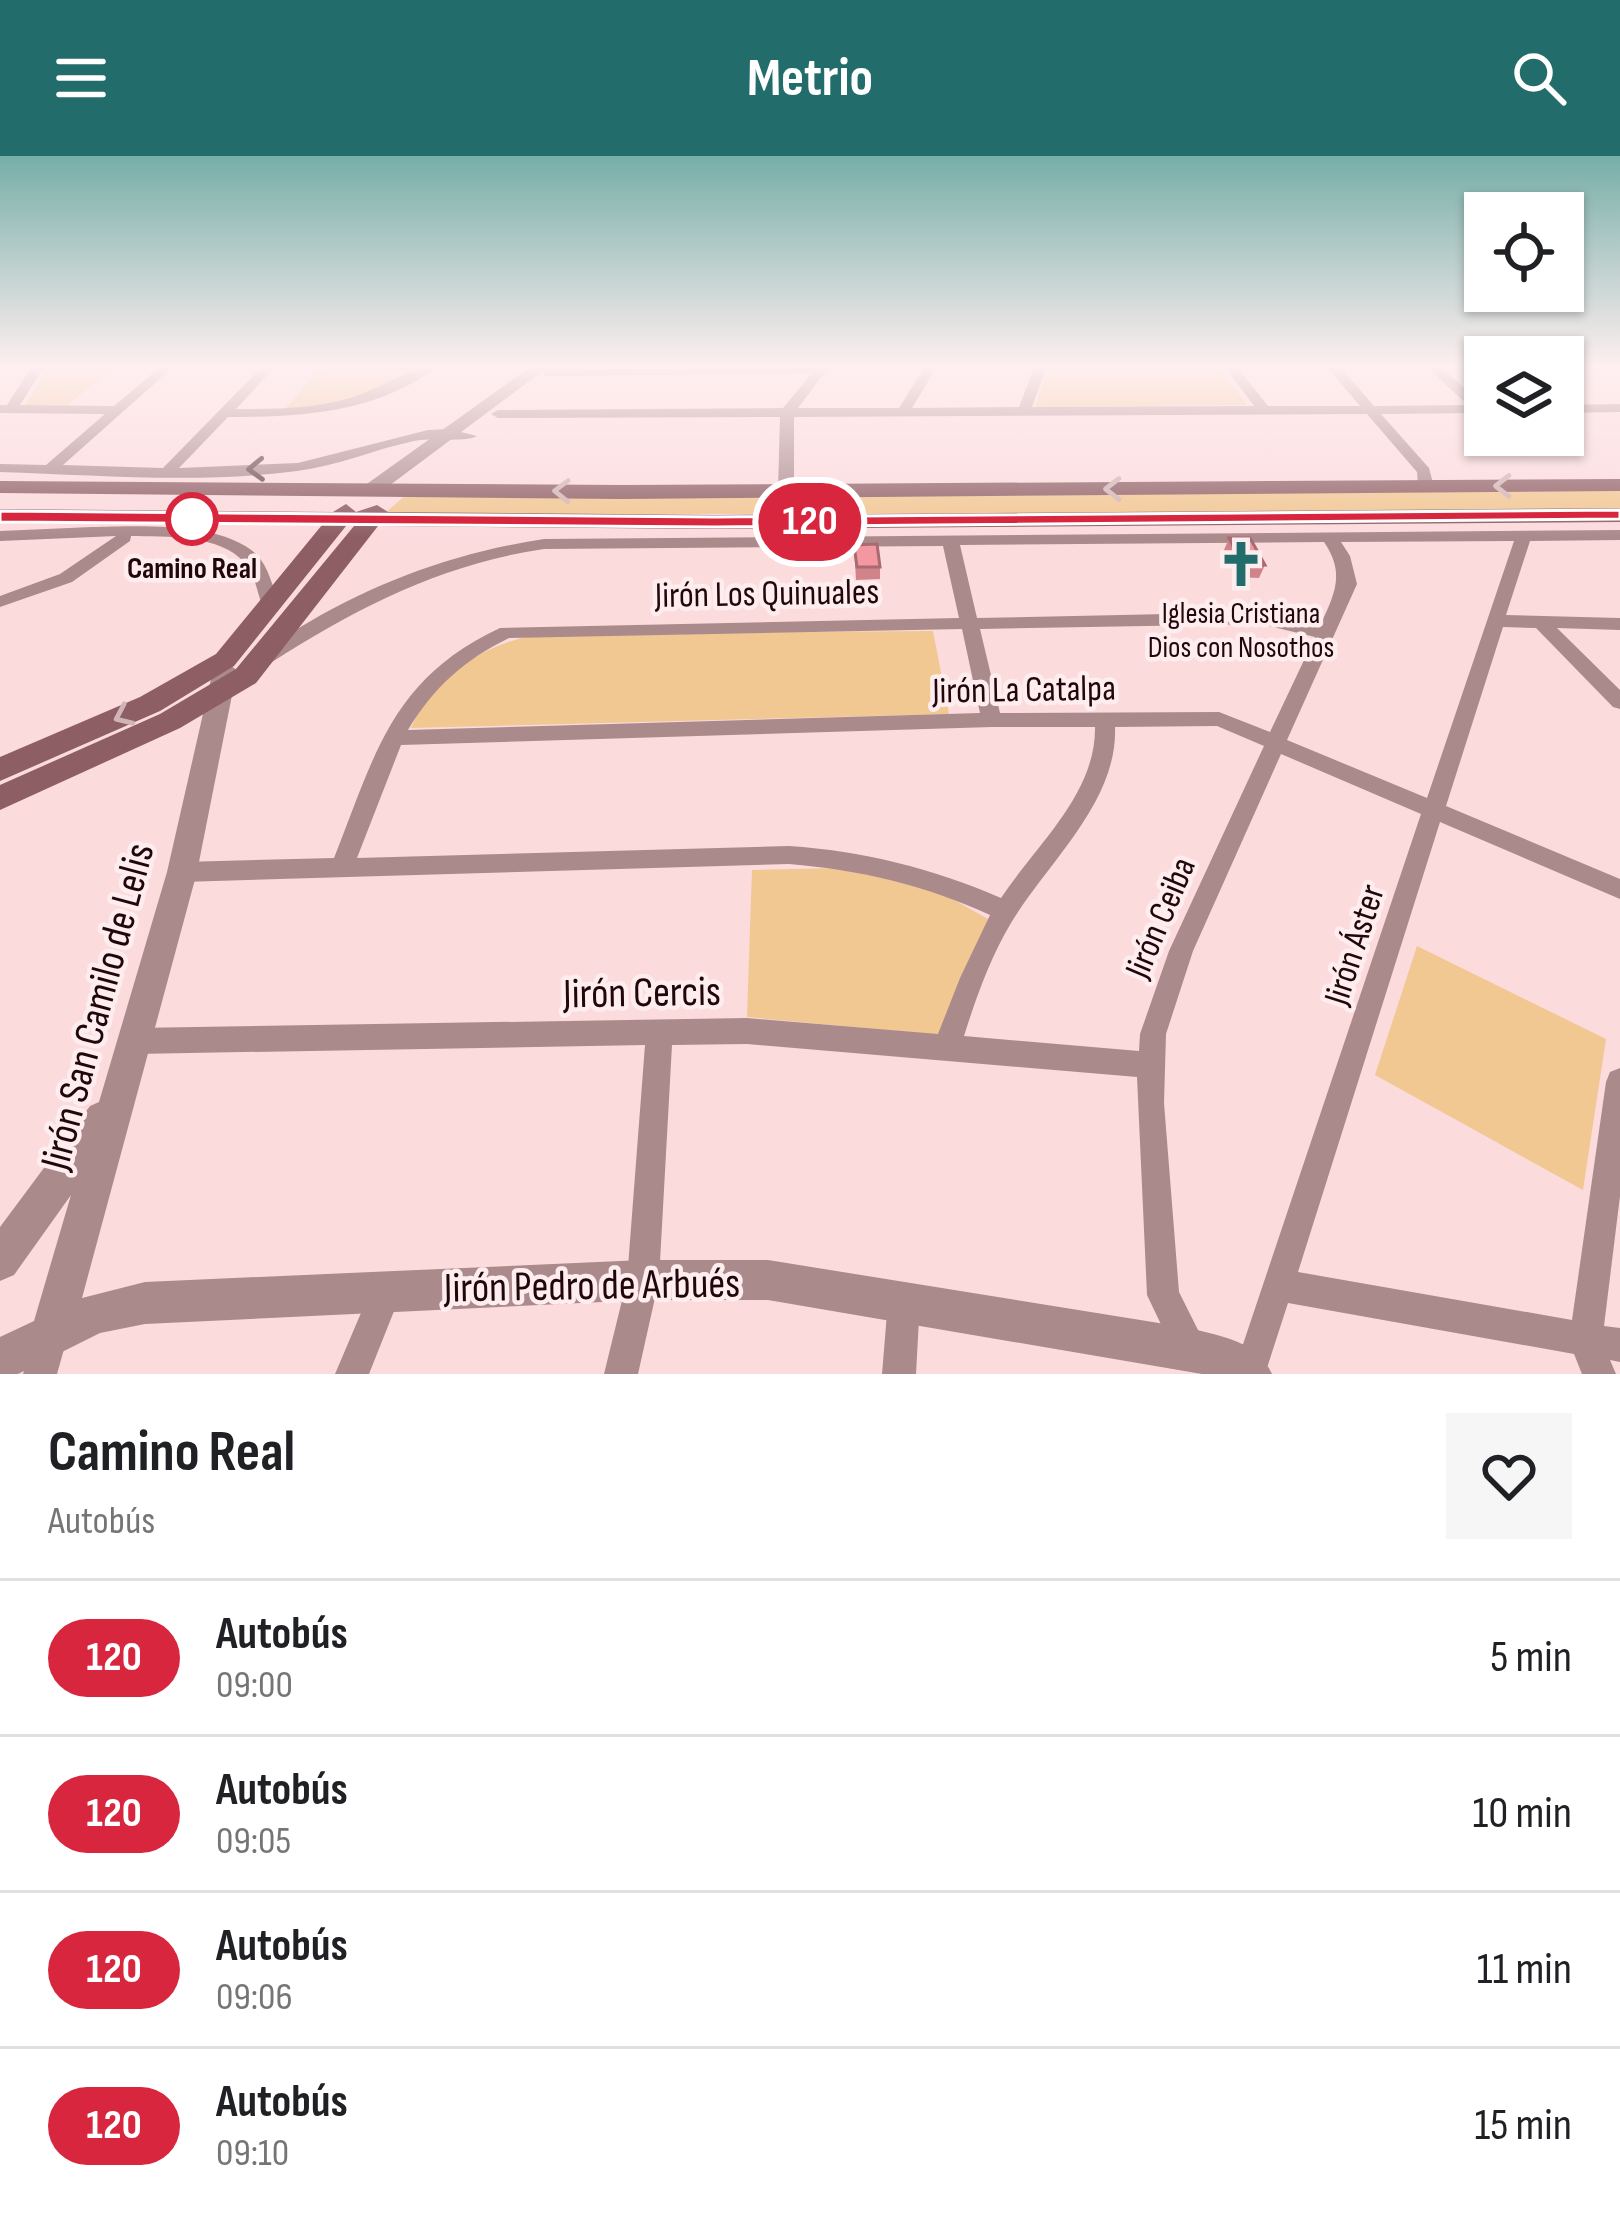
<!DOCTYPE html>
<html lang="es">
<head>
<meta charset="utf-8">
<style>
  body { margin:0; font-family:"Sofia Sans Condensed",sans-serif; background:#f6f6f6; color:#202124; height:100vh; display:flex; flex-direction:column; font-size:45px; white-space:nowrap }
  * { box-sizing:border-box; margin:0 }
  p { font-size:39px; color:#757577 }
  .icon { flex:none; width:66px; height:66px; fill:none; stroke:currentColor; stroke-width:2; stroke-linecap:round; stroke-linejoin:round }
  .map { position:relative; height:1218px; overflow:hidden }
  .drawer { display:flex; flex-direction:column; background:#fff; flex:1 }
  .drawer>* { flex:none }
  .badge { padding:0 24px; border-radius:39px; font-size:42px; line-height:78px }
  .controls { position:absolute; left:1464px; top:36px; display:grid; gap:24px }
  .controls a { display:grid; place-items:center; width:120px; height:120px; border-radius:0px; background:#fff; box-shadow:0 3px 9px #0004; font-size:60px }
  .map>.badge { position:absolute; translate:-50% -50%; box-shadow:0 0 0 6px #fff }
  .round { display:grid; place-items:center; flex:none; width:126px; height:126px; border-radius:0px; background:#f6f6f6 }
  .headline { display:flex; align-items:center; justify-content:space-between; height:204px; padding:0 48px }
  h1 { font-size:57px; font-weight:700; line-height:90px }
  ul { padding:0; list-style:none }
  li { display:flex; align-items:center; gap:36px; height:156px; padding:0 48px; border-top:3px solid #e0e0e0 }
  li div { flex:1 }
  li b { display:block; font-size:45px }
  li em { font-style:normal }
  li .badge { min-width:132px; font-weight:700; text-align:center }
  header { display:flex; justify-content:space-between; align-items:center; height:156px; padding:0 48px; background:#226d6c; color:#fff; font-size:54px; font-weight:700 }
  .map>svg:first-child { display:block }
  .green { fill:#f1c792 }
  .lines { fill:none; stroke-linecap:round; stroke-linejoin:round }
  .minor { fill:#ab8a8c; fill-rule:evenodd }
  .tertiary { fill:#ab8a8c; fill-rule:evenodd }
  .secondary { fill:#8d5e63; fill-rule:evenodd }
  .wall { fill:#d1838a }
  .building { fill:#f398a1; stroke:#aa6a71; stroke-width:3 }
  .oneway { stroke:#5f4245 }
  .oneway2 { stroke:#d1b4b6 }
  .line { fill:#d7263d; stroke:#fff; stroke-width:3 }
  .stop-dot { fill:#fff; stroke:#d7263d; stroke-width:6 }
  .labels { text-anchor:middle; stroke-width:9; stroke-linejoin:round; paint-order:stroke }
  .far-stop-label { font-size:30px; font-weight:bold; fill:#21070b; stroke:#feedee }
  .far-poi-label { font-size:30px; fill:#21070b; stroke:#feedee }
  .street-label { font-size:36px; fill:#21070b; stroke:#feedee }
  .near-street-label { font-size:42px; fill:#21070b; stroke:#feedee }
</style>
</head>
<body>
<header><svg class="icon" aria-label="menu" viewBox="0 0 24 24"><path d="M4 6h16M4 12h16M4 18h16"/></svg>Metrio<svg class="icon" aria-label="search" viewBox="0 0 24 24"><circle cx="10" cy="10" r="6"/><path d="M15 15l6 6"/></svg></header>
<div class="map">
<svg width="1620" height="1218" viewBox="0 0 1620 1218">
  <rect width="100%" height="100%" fill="#fcdbdd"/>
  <path class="green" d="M48,212H114L67,249H25Z
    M322,212H421L367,242L284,254Z
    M1049,212H1220L1247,249L1035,251Z
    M1620,333V355L383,359L408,337Z
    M933,475L949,558L411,572C434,518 480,491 537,478Z
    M839,712L931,731L988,763L941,879L747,861L752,714Z
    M1417,790L1606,883L1583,1034L1375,919Z"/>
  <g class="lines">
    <path class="minor" d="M31,212H43L20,249L114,250L159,212H172L63,309L163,312L261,212H274L236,253C275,253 315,253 353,241C380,233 407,212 435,212C377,257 299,261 228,261L179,312L298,307L428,274L449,273L477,280C464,287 433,281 414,285C375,293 338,310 297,315C199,328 98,319 0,316V308L46,309L105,258L0,257V249H7Z
      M828,212L798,252H899L924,212H936L912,252L1019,251L1034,212H1046L1032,251L1254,250L1226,212H1238L1268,250H1360L1328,212H1341L1374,250L1468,249L1428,212H1441L1485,249V257L1381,258L1429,312L1434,331L1426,336L1418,331L1417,316L1367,258L794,261V335L786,340L778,335L780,261L498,262L491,258L498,254L783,252L812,217L544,220V214L548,213Z
      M1620,248V256L1563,257V249Z
      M92,371C137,370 221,365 256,398C269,411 273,432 279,449L270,454L264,453C257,439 256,419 245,407C220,378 165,381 131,380L130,385L72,426L0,451V440L60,418L116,380L0,385V375Z
      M1620,374V384L1530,385L1506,459L1620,462V474L1557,472L1620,534V553L1613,551L1536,472L1503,471L1446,650L1620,723V743L1440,666L1298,1116L1572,1164L1606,926L1610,916L1620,912V1040L1604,1170L1620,1172V1206L1610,1204L1616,1218H1582L1574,1198L1288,1147L1265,1218H1233L1421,658L1281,598L1193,795L1166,878L1164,947L1179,1136L1207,1192L1202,1204L1190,1209L1178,1204L1147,1139L1137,921L747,888L672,889L659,1124L638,1218H604L627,1124L645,889L135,898L126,894L122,885L126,876L135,872L747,862L938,878L960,822L990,759C925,729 860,714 789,708L182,726L174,723L170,716L174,709L182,706L334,702C375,599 391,523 500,472L959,462L943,390L544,393C442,408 358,451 272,506H258L256,502C270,487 291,477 309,466C383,423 459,396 544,383ZM1514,385L1427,642L1287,584L1357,428L1350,400L1341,386ZM1324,386C1346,418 1334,439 1320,470L1261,456L977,462L960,389ZM1261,468L1315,481L1270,576L1219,556L1000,557L980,473ZM962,473L980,557L408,574C434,531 464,504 509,482ZM1217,570L1264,590L1169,795L1140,878L1139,895L964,880C976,842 990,802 1011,767C1047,707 1118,646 1115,571ZM992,571H1095C1096,638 1036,689 1001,742C932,712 863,695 789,690L357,702L401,589Z
      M386,1119L397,1124L402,1135L369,1218H335L375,1124Z
      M904,1129L915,1134L920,1145L916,1218H882L888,1145L893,1134Z
      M51,1162L63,1167L68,1179L57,1218H23L39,1167Z"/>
    <path class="tertiary" d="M529,212H547L378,338H364V330Z
      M225,506L237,514L197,716L82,1142L145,1126L643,1104H768L1190,1172C1222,1181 1258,1185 1272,1218H1202L768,1144H643L145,1168L100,1177L18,1218H0V1181L34,1165L71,1039L14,1119L0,1125V1071L90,950L99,946L167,716L213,514Z"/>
    <path class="secondary" d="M1620,323V335L622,343L0,337V325L622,329Z
      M346,348L356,356L377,349L388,356L715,359L1620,352V366L715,373L378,370L256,527L180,572L0,654V629L160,558L236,513L354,370H346L234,510L160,555L0,625V601L140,541L216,498L322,369L0,367V353L333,356Z"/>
  </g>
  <path class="wall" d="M1229,382L1265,409L1259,422L1237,421L1224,394Z
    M854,389L880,411V423L856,424Z"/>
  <path class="building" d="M1229,382H1250L1265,409H1243Z
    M877,388L880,411H857L854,389Z"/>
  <defs><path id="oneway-chevron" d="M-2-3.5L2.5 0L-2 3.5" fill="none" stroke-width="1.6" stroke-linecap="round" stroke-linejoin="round" transform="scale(3)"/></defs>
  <use class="oneway" href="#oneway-chevron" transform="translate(256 313) rotate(178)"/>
  <g class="oneway2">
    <use href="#oneway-chevron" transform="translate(1503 330) rotate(180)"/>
    <use href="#oneway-chevron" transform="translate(1113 333) rotate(180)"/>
    <use href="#oneway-chevron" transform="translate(562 335) rotate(-179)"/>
    <use href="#oneway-chevron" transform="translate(123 560) rotate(156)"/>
  </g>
  <linearGradient id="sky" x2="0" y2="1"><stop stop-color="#77aea8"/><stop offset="0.55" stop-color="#feeff0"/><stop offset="1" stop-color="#feeff0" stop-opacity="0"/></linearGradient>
  <rect width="1620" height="382" fill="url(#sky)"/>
  <path class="line" d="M1620,354V363L715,371L0,366V355L715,361Z"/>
  <defs>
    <symbol id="church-bare" viewBox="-9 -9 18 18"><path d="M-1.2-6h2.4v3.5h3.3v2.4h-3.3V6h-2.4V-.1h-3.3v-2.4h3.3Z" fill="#226d6c" stroke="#feedee" stroke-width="2.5" paint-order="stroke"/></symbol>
  </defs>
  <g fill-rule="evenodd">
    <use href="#church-bare" x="1208" y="375" width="66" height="66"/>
  </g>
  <circle class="stop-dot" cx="192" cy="363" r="24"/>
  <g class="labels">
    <g class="far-stop-label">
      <text x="192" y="422">Camino Real</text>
    </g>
    <g class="far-poi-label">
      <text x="1241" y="467">Iglesia Cristiana<tspan x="1241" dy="34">Dios con Nosothos</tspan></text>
    </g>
    <g class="street-label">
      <text transform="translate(767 436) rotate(-1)" y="13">Jirón Los Quinuales</text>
      <text transform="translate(1024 532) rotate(-1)" y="13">Jirón La Catalpa</text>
      <text transform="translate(1159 761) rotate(-67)" y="13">Jirón Ceiba</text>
      <text transform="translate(1353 788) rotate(-72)" y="13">Jirón Áster</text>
    </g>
    <g class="near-street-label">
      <text transform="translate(642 835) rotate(-1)" y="15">Jirón Cercis</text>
      <text transform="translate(96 850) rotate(-75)" y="15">Jirón San Camilo de Lelis</text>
      <text transform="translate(592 1128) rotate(-1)" y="15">Jirón Pedro de Arbués</text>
    </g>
  </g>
</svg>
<div class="controls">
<a><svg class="icon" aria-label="locate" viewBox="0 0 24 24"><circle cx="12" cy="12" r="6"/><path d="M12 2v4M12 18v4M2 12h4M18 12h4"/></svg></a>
<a><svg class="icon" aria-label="layers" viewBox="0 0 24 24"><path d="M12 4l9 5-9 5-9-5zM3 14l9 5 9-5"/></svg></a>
</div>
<b class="badge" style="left:810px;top:366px;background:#d7263d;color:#fff">120</b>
</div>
<section class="drawer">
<div class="headline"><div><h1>Camino Real</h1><p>Autobús</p></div><a class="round"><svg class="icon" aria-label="heart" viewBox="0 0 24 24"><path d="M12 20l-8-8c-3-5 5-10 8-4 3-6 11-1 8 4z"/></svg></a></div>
<ul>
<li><span class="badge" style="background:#d7263d;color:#fff">120</span><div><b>Autobús</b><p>09:00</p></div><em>5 min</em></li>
<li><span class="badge" style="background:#d7263d;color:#fff">120</span><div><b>Autobús</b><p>09:05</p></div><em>10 min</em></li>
<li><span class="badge" style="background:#d7263d;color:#fff">120</span><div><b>Autobús</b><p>09:06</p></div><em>11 min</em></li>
<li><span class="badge" style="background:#d7263d;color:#fff">120</span><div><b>Autobús</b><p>09:10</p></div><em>15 min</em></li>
</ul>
</section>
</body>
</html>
